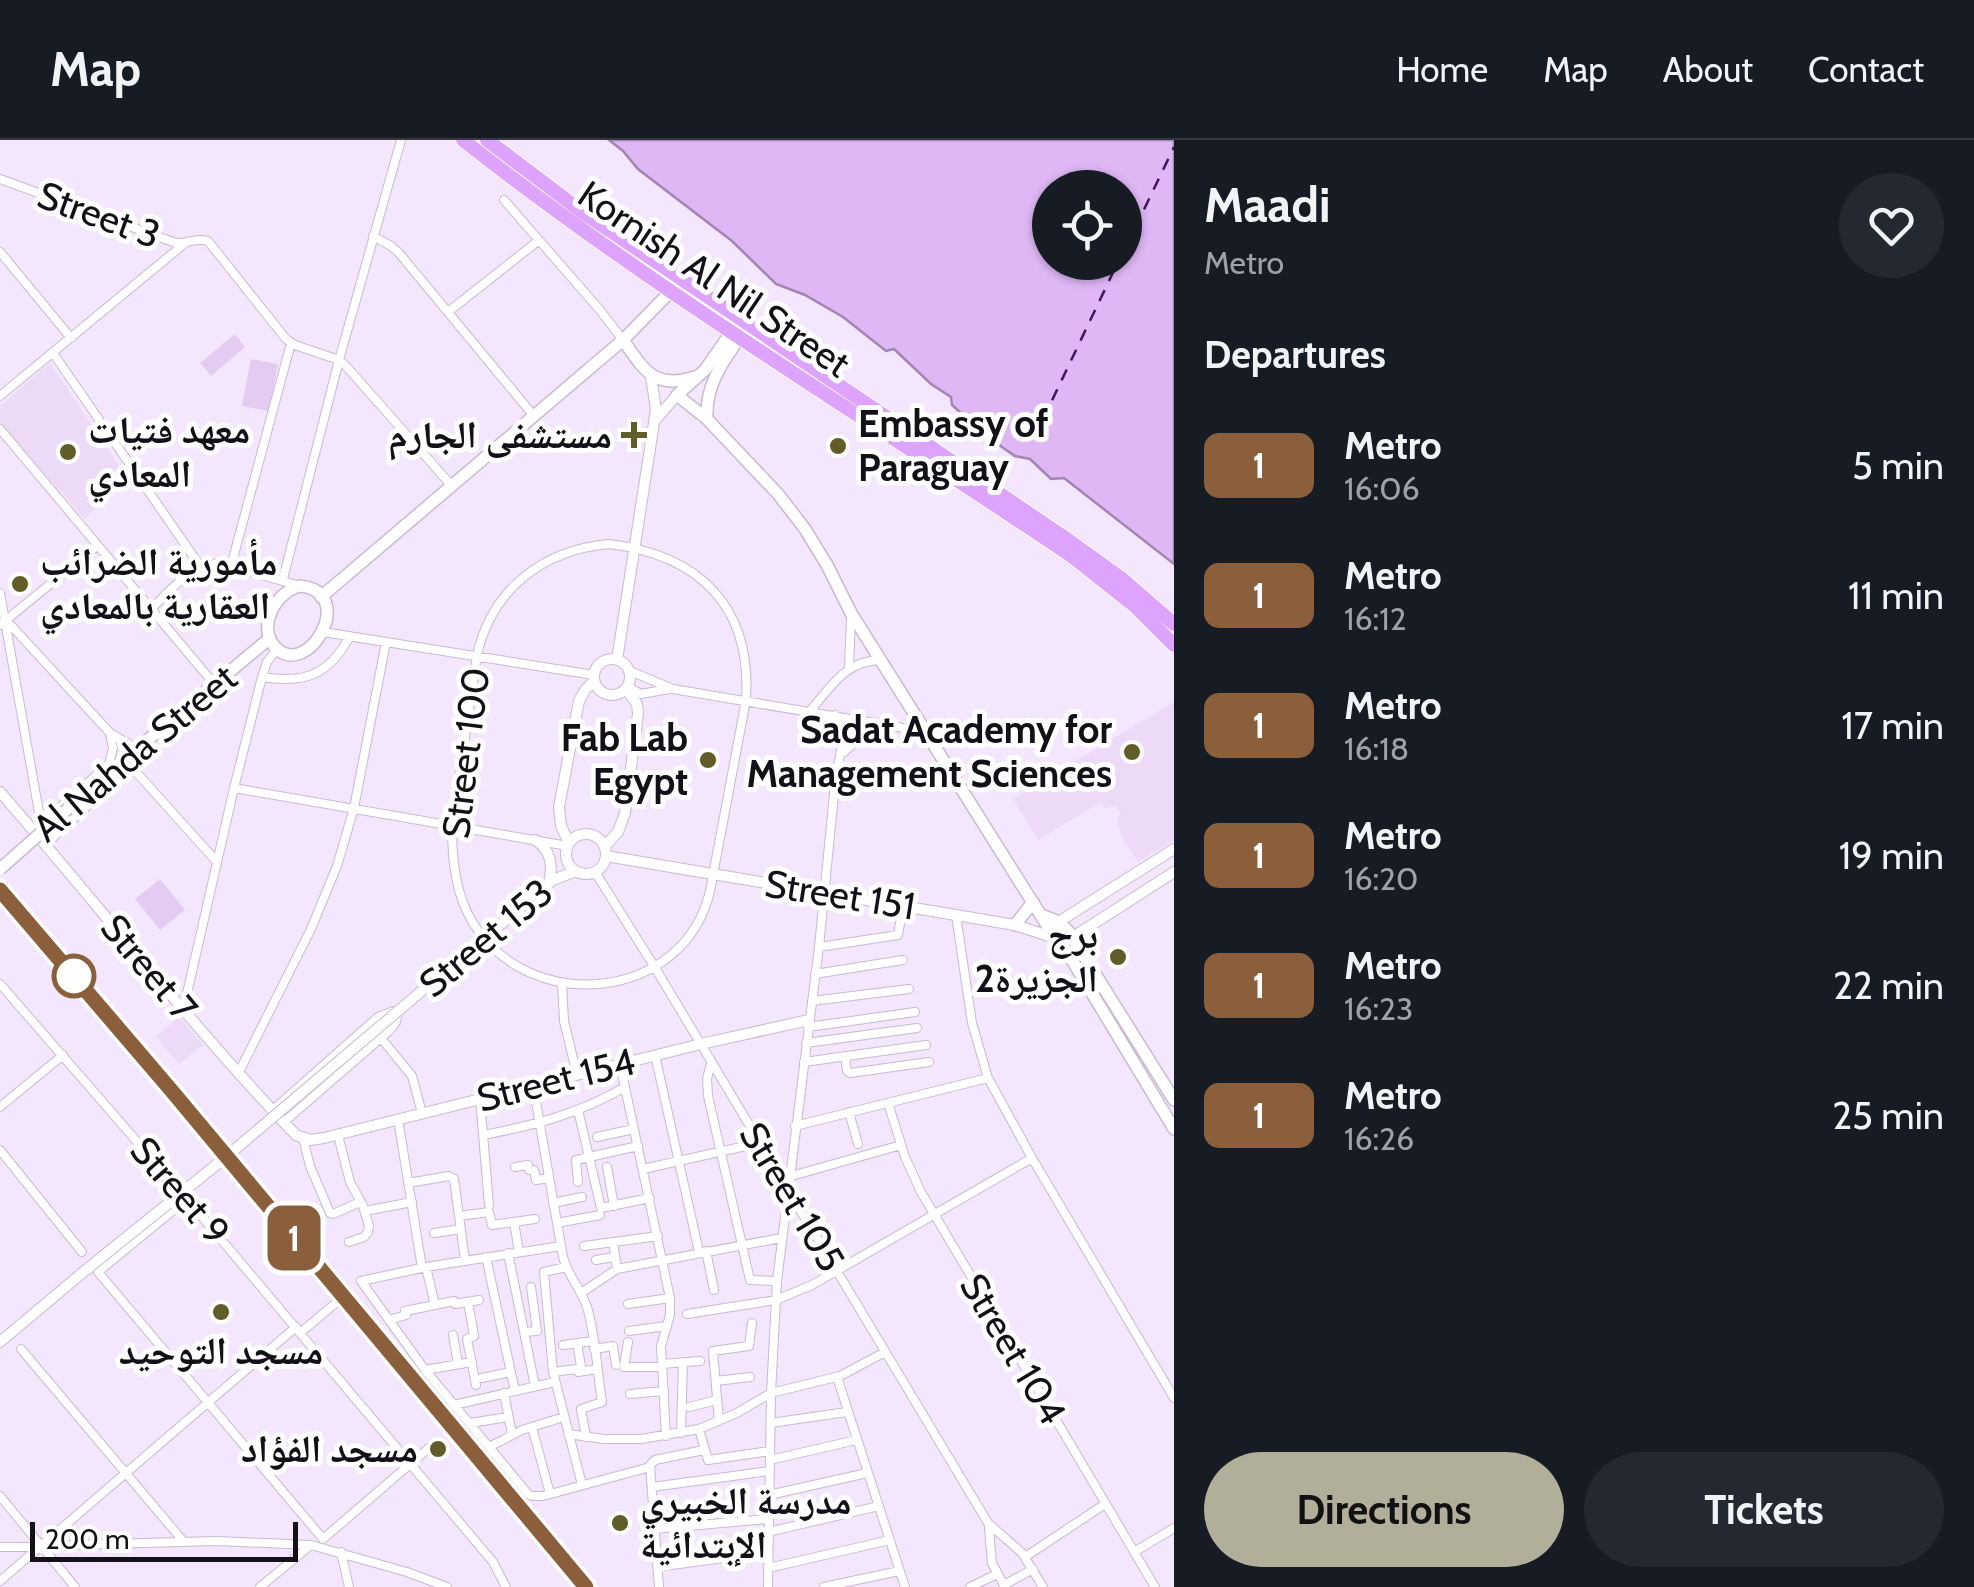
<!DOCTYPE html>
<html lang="en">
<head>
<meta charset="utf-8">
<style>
  body { margin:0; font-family:Cabin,"Noto Naskh Arabic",sans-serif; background:#242831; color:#f1f3f6; height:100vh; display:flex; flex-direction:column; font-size:38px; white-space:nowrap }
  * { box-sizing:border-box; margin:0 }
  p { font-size:32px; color:#9ea1a6 }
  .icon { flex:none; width:55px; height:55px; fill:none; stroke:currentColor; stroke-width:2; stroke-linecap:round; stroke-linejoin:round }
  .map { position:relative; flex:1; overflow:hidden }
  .panel { display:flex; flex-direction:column; background:#171b24; width:800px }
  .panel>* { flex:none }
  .badge { padding:0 20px; border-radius:15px; font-size:35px; line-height:65px }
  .buttons { position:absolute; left:1032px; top:30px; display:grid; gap:20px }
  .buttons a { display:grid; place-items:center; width:110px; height:110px; border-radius:50%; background:#171b24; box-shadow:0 2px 8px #0004; font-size:50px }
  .scale { position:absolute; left:30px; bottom:25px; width:268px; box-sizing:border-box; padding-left:10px; border:5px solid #141017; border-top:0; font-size:28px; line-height:35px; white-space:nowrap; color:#141017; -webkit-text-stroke:8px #fff; paint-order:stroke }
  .map>.badge { position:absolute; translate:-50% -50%; box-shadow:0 0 0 5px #fff }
  h2 { padding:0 30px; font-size:38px; line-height:90px }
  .round { display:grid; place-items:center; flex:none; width:105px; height:105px; border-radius:52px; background:#242831 }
  .headline { display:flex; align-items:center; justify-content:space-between; height:170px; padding:0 30px }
  h1 { font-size:48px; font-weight:800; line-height:75px }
  .cta { display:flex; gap:20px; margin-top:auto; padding:20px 30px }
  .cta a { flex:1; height:115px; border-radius:60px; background:#b1af99; color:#111; font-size:40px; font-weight:800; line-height:115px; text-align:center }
  .cta a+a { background:#242831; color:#f1f3f6 }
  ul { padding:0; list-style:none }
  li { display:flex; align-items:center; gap:30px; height:130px; padding:0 30px }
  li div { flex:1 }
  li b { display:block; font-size:38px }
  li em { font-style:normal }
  li .badge { min-width:110px; font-weight:700; text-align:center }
  header { display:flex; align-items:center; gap:60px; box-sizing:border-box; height:140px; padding:0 50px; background:#171b24; border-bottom:2px solid #363941 }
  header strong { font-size:48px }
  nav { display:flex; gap:55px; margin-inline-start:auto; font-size:35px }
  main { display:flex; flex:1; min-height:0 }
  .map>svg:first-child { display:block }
  .built { fill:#eddaf7 }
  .green { fill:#e4cbf2 }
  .water { fill:#deb7f4; stroke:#a185b2; stroke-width:2.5; fill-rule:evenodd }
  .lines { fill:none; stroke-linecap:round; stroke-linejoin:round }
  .ferry { stroke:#45145b; stroke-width:2.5; stroke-dasharray:12 10; stroke-linecap:butt }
  .minor-casing { stroke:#c8bad0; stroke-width:10 }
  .tertiary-casing { stroke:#c8bad0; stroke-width:12 }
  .secondary-casing { stroke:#c8bad0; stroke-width:14 }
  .trunk-casing { stroke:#fff; stroke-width:16 }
  .minor { stroke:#fff; stroke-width:8 }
  .tertiary { stroke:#fff; stroke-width:10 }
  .secondary { stroke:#fff; stroke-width:11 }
  .trunk { stroke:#dea3fc; stroke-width:14 }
  .rail-casing { stroke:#776f7d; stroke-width:6 }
  .rail { stroke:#fff; stroke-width:2.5; stroke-dasharray:8; stroke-linecap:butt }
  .tertiary-bridge-casing { stroke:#c8bad0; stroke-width:12; stroke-linecap:butt }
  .secondary-bridge-casing { stroke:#c8bad0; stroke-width:14; stroke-linecap:butt }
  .tertiary-bridge { stroke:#fff; stroke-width:10 }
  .secondary-bridge { stroke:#fff; stroke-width:11 }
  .line-casing { stroke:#fff; stroke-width:22 }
  .line { stroke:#8b5e3c; stroke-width:15 }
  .poi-dot { fill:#625c28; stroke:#fff; stroke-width:4 }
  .stop-dot { fill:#fff; stroke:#8b5e3c; stroke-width:5 }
  .labels { text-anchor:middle; stroke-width:10; stroke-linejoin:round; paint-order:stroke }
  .street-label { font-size:38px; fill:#141017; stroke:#fff }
  .poi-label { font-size:38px; font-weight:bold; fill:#141017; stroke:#fff; text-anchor:end }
</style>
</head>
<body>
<header>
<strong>Map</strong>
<nav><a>Home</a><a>Map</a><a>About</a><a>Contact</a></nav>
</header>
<main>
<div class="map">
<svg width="1174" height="1447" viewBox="0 0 1174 1447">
  <rect width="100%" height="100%" fill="#f4e6fd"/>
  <path class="built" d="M50,223L129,341L84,378L0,283V266Z
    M1174,562V700L1138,722L1122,697L1117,679L1121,672L1116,666L1104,668L1100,663L1038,700L1013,659Z
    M179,877L203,905L179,924L156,896Z"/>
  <path class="green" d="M235,194L245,207L211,236L200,223Z
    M251,219L278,224L269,271L242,266Z
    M160,739L185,770L160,790L135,759Z"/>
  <path class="water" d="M609,0H1174V424L1064,338L1051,339L1030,319L1015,316L986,296L952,265L951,257L931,244L894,209L886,211L843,177L805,155L776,144L732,101L638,29L623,11ZM1050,48H1125V122H1050Z"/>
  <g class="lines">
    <path class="ferry" d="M1125,109L1174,7
      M1027,296L1046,273L1118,122"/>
    <defs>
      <path id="minor" d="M0,39L176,103C187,104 197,97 208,101L286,199L295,205L339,220L345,225L451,345
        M504,60L599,169L623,200
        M373,96L391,106L399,113L533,275
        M0,112L71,198
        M448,172L538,101
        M53,213L200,426
        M0,256L184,104
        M0,289L215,545
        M609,404C699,415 752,466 746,560L710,751C684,862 530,876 473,783C455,754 452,719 452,685L477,515C492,449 543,410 609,404Z
        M231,426L291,203
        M283,439L339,220L401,0
        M0,453L43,695
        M150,470C171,450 190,424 220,423L300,446
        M6,480L110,593L137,609
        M0,485L97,406
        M323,492L594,535
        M849,527L851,477
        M630,531L673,549L927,592
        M262,537C305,544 329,535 350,496
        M628,547L641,554L669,549
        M810,571C831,547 845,521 880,520
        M844,612L861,597L886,585
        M136,632L217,722
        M234,648L568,706
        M39,686L109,624L113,608L110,593
        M46,704L114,641
        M595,732L654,826L988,1383L1022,1413L1043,1447
        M956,775L972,883L988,938L1032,1018L1174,1258
        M819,807L898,795L903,766
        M815,834L903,820
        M562,843L564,881L577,935
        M0,844L187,1059L493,1422L506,1447
        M812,861L909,849
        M183,871L234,648L262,537L267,522L277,509
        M808,887L915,872
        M381,898L412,936L422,973
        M806,903L917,888
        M655,915L699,1112
        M845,916L847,931L850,933L929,922
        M804,922L926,905
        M711,923L707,939L708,956L750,1140L777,1141
        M620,924L670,1158V1175L661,1206L666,1296
        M239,932L311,789L337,726L354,668L386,502
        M533,945L563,1117C568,1136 581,1149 587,1167C596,1197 597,1231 602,1262L581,1269L586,1297
        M480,959L489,1065
        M888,963L905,1017L921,1052L1155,1447
        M0,967L63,915
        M273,970L378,877L394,871
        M578,970L601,1068L650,1058
        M849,972L858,1004
        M398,979L422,1128
        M284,982L390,890L396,882L398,872
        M795,986L988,938
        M338,995L350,1042L363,1066L369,1086L368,1092L364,1097L349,1102
        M483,995C536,985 578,974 625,947
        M597,997L634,989
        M303,998L310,1026L330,1073L333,1074L360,1062
        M0,1010L82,1112
        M515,1027L528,1025L529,1030H534L536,1040L549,1038
        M607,1027L614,1066
        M643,1029L759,1003
        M788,1037L901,1005
        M578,1042L576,1020L638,1006
        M408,1043L449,1036L454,1039L465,1121
        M187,1059L98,1132L323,1399
        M553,1063L582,1057
        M365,1071L412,1062
        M459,1076L489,1072L492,1085L535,1079
        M514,1082L519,1112
        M557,1083L600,1075
        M434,1093L461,1089
        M613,1102L617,1129
        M561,1106L426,1127L361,1141L425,1230L528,1354L532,1356H543L650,1327
        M584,1106L658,1096
        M706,1111L714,1150
        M508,1113L535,1246
        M486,1117L515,1251
        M596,1120L615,1117
        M426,1127L435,1165
        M566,1127L544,1132L553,1232L582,1345
        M581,1153L617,1129L781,1098
        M468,1162L474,1196L467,1199L476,1245
        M628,1164L670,1158
        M687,1174L776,1160L812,1145L1032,1018
        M389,1180L406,1175L405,1171L454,1161L455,1164L479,1160
        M629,1191L667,1186
        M524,1192L537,1191L531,1147
        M300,1193L337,1162
        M453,1195L458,1224
        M628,1202L624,1227H662
        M577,1203L581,1226
        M563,1205L593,1201
        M21,1209L184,1402
        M594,1209L613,1206L616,1225
        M662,1224L700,1221
        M425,1230L472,1222
        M553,1232L577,1229L578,1232L597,1229
        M837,1237L905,1447
        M482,1238L511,1232
        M716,1241L750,1237
        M504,1253L512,1294
        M630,1254L664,1251
        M454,1265L555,1242
        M689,1267L717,1260
        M719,1281L713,1211L749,1206L752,1183
        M470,1283L508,1277
        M771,1283L847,1272
        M532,1287L550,1354
        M699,1289L708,1320L770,1311
        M681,1293L683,1222
        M568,1294L604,1299H641L699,1289L737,1273L771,1253L840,1236L885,1212
        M491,1306L522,1290L564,1277
        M770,1320L856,1300
        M652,1347L769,1331
        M769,1355L867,1333
        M0,1356L75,1447
        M989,1388L992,1423L1005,1447
        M655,1389L768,1379
        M768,1392L879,1366
        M323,1399L430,1307
        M0,1407L216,1401L311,1405L407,1432L447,1447
        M341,1412L349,1447
        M1134,1412L1174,1388
        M1025,1417L1105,1364
        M657,1427L768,1412
        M768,1428L890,1400
        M0,1441L296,1187
        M1004,1445L1033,1429
        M260,1447L311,1405
        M659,1447L650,1325L655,1320L704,1310
        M768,1447L771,1253L777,1141L819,807L836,634C841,612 846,596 835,575
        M824,1447L899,1431
        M970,1447L997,1434"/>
      <path id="tertiary" d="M657,278L677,255
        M594 537a18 18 0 1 1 36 0a18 18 0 1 1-36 0Z
        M617,520L656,270L651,236
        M0,652C99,765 191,886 296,995L310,1000L324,998L701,904L809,880
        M566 714a20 20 0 1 1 40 0a20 20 0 1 1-40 0Z
        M535,700C551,709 553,726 549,743
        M569,703L561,686L559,667L579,561L585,550L594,541
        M605,706L618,692L625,673L638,574L637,564L626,549
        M606,716L1015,785L1055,798L1073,797L1174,732
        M1052,786L1174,709
        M398,871L553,740L576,731
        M0,1202L81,1134"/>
      <path id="secondary" d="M735,187L705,230L677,255L707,279L778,354L805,389L827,425L851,473L1055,798L1072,820L1174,989
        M623,200C644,230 654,250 695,237
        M707,279C705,244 724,220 743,193
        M300,446C359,452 308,540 276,508C256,488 275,452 300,446Z
        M321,457L623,200L676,146
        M114,628L270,498
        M1041,775L1059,782L1069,792L1174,960
        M1015,785L1033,762"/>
      <path id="trunk" d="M463,0C656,152 869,279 1073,417L1135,466L1174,505
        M487,0L581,71L1065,398L1122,439L1174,484"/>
    </defs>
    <use href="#minor" class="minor-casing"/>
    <use href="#tertiary" class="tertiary-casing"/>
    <use href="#secondary" class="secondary-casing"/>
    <use href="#trunk" class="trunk-casing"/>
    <use href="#minor" class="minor"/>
    <use href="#tertiary" class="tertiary"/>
    <use href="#secondary" class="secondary"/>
    <use href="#trunk" class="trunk"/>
    <defs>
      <path id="rail" d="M0,750L171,950L586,1447"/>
    </defs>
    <use href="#rail" class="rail-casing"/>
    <use href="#rail" class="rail"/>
    <defs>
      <path id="tertiary-bridge" d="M81,1134L226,1017L398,871"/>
      <path id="secondary-bridge" d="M0,729L114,628"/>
    </defs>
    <use href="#tertiary-bridge" class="tertiary-bridge-casing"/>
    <use href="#secondary-bridge" class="secondary-bridge-casing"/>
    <use href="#tertiary-bridge" class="tertiary-bridge"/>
    <use href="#secondary-bridge" class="secondary-bridge"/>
  </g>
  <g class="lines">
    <defs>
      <path id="line" d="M0,750L171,950L586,1447"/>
    </defs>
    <use href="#line" class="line-casing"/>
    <use href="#line" class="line"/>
  </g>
  <g class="poi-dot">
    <path d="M629 280h10v10h10v10h-10v10h-10v-10h-10v-10h10z"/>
    <circle cx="838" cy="306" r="10"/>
    <circle cx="68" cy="312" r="10"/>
    <circle cx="20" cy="444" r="10"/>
    <circle cx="1132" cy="612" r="10"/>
    <circle cx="708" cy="620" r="10"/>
    <circle cx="1118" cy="817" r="10"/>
    <circle cx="221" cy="1172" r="10"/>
    <circle cx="438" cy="1309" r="10"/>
    <circle cx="620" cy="1383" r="10"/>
  </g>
  <circle class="stop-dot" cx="74" cy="836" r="20"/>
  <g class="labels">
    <g class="street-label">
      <text transform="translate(99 75) rotate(20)" y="13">Street 3</text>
      <text transform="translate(714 139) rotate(34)" y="13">Kornish Al Nil Street</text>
      <text transform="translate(135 613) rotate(-40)" y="13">Al Nahda Street</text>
      <text transform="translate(466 613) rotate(-83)" y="13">Street 100</text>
      <text transform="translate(840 755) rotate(9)" y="13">Street 151</text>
      <text transform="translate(486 798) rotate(-40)" y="13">Street 153</text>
      <text transform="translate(149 828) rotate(50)" y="13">Street 7</text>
      <text transform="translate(556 940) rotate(-14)" y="13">Street 154</text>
      <text transform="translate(180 1051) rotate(49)" y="13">Street 9</text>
      <text transform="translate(792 1057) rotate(59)" y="13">Street 105</text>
      <text transform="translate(1013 1209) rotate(59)" y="13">Street 104</text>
    </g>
    <g class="poi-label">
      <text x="858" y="297" text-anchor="start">Embassy of<tspan x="858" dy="44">Paraguay</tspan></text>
      <text x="88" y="303" text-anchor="start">معهد فتيات<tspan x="88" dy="44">المعادي</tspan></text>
      <text x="612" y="308">مستشفى الجارم</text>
      <text x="40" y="435" text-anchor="start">مأمورية الضرائب<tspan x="40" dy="44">العقارية بالمعادي</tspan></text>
      <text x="1112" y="603">Sadat Academy for<tspan x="1112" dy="44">Management Sciences</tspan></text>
      <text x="688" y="611">Fab Lab<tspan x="688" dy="44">Egypt</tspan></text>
      <text x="1098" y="808">برج<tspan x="1098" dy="44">الجزيرة2</tspan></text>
      <text x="221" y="1224" text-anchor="middle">مسجد التوحيد</text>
      <text x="418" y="1322">مسجد الفؤاد</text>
      <text x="640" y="1374" text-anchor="start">مدرسة الخبيري<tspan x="640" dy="44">الإبتدائية</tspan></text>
    </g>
  </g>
</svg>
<div class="buttons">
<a><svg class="icon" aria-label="locate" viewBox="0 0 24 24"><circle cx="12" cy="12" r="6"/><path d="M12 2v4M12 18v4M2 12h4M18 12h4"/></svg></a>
</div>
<div class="scale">200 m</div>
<b class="badge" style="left:294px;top:1098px;background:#8b5e3c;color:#fff">1</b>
</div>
<section class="panel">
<div class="headline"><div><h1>Maadi</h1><p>Metro</p></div><a class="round"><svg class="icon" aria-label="heart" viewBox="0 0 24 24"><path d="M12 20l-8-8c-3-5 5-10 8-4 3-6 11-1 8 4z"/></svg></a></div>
<h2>Departures</h2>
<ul>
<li><span class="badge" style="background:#8b5e3c;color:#fff">1</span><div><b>Metro</b><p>16:06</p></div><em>5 min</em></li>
<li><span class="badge" style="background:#8b5e3c;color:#fff">1</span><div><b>Metro</b><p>16:12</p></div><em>11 min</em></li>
<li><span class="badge" style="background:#8b5e3c;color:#fff">1</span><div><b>Metro</b><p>16:18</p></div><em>17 min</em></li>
<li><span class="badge" style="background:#8b5e3c;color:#fff">1</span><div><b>Metro</b><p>16:20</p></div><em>19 min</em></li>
<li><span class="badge" style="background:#8b5e3c;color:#fff">1</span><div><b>Metro</b><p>16:23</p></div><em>22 min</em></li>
<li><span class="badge" style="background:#8b5e3c;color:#fff">1</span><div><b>Metro</b><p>16:26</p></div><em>25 min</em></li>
</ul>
<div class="cta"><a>Directions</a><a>Tickets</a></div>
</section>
</main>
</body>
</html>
